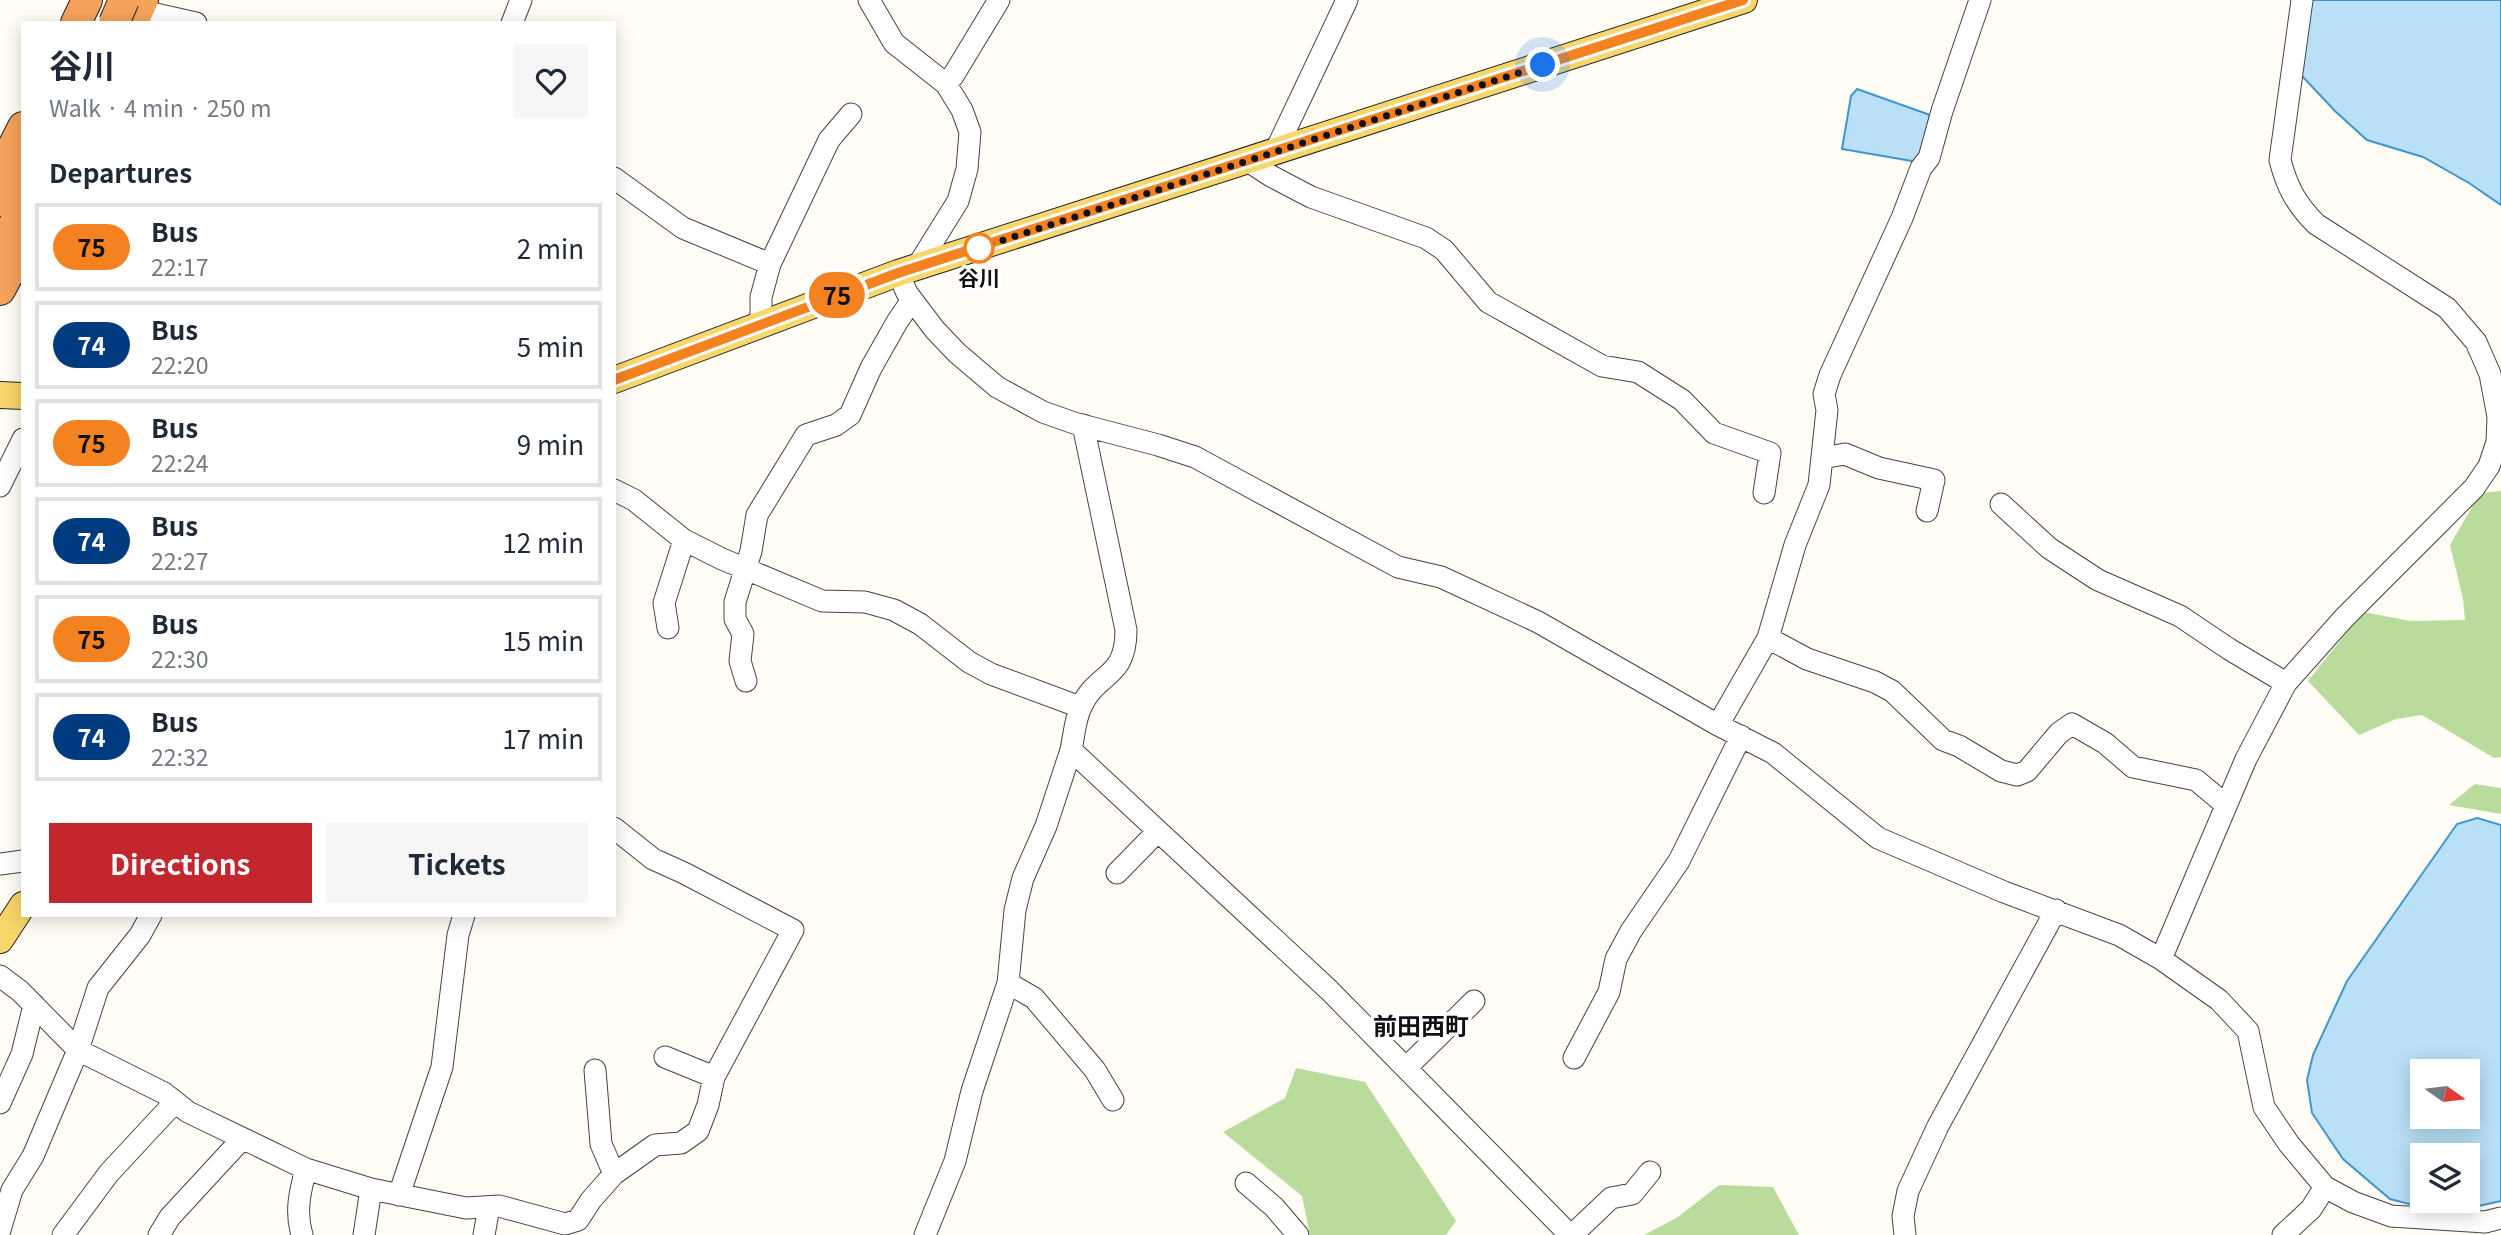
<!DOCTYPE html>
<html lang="en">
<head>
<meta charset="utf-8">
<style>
  body { margin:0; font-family:Georgia,"Noto Sans JP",serif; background:#f6f6f7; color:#1f2937; height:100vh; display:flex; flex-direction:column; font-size:26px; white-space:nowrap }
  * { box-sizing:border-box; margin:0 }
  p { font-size:23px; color:#747a83 }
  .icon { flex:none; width:38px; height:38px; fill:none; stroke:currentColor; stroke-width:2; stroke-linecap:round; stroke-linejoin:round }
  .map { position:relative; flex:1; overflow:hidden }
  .details { position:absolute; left:21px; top:21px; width:595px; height:896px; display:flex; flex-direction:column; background:#fff; border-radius:0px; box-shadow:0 4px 18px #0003 }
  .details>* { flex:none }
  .badge { padding:0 14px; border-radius:23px; font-size:24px; line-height:46px }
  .needle { width:46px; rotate:104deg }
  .tools { position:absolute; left:2410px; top:1059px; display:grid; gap:14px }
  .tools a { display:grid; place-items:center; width:70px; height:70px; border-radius:0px; background:#fff; box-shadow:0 4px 18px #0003; font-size:35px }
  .you { position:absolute; width:35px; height:35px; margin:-18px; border:5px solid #fff; border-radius:50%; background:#1a73e8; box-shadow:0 0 0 10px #1a73e833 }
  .map>.badge { position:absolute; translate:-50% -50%; box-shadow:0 0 0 4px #fff }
  h2 { padding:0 28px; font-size:26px; line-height:63px }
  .round { display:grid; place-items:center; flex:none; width:74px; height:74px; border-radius:0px; background:#f6f6f7 }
  .headline { display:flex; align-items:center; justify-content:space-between; height:119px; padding:0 28px }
  h1 { font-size:33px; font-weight:700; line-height:52px }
  .cta { display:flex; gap:14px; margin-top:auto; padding:14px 28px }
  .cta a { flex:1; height:80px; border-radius:0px; background:#c4262e; color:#fff; font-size:28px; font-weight:700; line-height:80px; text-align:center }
  .cta a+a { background:#f6f6f7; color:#1f2937 }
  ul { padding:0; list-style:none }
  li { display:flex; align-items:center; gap:21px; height:88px; margin:0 14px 10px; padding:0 14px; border:4px solid #e0e1e3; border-radius:0px }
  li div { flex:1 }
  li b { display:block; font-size:26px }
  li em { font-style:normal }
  li .badge { min-width:77px; font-weight:700; text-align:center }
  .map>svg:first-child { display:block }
  .forest { fill:#b9dc9c }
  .water { fill:#b9e0f7; stroke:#3f96cf; stroke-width:2; fill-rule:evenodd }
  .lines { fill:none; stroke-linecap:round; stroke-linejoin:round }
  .minor-casing { stroke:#444; stroke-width:23 }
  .major-casing { stroke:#222; stroke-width:28 }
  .highway-casing { stroke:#222; stroke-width:32 }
  .minor { stroke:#fff; stroke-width:21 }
  .major { stroke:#f9d66b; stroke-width:26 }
  .highway { stroke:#f5a25d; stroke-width:30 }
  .highway-bridge-casing { stroke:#222; stroke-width:32; stroke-linecap:butt }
  .highway-bridge { stroke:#f5a25d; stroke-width:30 }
  .line-casing { stroke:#fff; stroke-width:16 }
  .line { stroke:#f58220; stroke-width:10 }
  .walk { stroke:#111; stroke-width:7; stroke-dasharray:0 12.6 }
  .stop-dot { fill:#fff; stroke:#f58220; stroke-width:3.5 }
  .labels { text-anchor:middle; stroke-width:7; stroke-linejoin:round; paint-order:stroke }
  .stop-label { font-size:21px; font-weight:bold; fill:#111; stroke:#fff }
  .quarter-label { font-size:24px; font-weight:bold; fill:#111; stroke:#fff }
</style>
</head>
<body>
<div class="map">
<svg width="2501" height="1235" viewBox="0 0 2501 1235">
  <rect width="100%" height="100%" fill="#fffdf5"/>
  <path class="forest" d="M2501,491V757L2494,758L2422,715L2396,719L2359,735L2308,681L2363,612L2411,621L2465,620L2463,599L2450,545L2480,493Z
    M2475,784L2501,788V814L2449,805Z
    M1296,1068L1365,1082L1456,1221L1446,1235H1310L1302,1196L1223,1132L1285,1098Z
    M1719,1185L1773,1187L1799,1235H1644L1678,1217Z"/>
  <path class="water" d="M2312,0H2501V205L2469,183L2423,157L2367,140L2335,111L2301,75Z
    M1857,89L1930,115L1918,162L1842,149L1851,96Z
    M2477,818L2501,825V1201L2479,1206L2465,1201L2468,1200V1155H2422V1200L2431,1201L2409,1204L2390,1199L2343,1159L2312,1113L2307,1080L2313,1055L2347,981L2457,824ZM2468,1071V1116H2422V1071Z"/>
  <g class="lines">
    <defs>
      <path id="minor" d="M869,0L894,43L946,84
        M127,6L138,10L196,23
        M512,23L521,0
        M1275,152L1347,0
        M1248,161L1271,176L1311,197L1426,238L1444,250L1488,302L1602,366L1638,372L1682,400L1714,433L1770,453L1764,493
        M614,178L683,228L770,264
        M917,267L958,201L967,169L970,132L962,110L946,84L953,76L999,0
        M898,273L907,293L935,330L957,353L997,387L1043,412L1074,423L1158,445L1195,457L1398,567L1441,577L1538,622L1718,725L1773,753L1878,838L2004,892L2119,935L2161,959L2219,1000L2248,1031L2264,1107L2289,1144L2325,1187L2353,1202L2391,1216L2485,1222L2501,1218
        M761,323V297L770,264L829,140L851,114
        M1083,425L1126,630C1126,680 1097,671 1081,707C1075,719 1074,736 1071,750L1329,990L1570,1235
        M1822,458L1845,454L1879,468L1934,480L1927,511
        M0,486L23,439
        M614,490L634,500L684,540L722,559L822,601L865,602L894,610L920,624L969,662L991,674L1080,707
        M2001,504L2049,548L2098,580L2180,616L2229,649L2286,683
        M668,628L664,603L684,540
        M1768,638L1807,659L1875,682L1892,691L1943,740L1959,746L2001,771L2017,775L2027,771L2059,733L2072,724L2105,743L2133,767L2196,780L2226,805
        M746,681L740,661L743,634L735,619V602L751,551L757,515L806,435L836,425L850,415L871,368L897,322L912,300
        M1718,725L1768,638L1795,545L1819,485L1827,410L1824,394L1830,375L1902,218L1921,168L1929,158L1942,111L1980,0
        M1071,750L1046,826L1023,878L1015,910L1008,983L1034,998L1095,1070L1113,1100
        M614,828L653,859L684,873L793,930L714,1077L665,1057
        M0,864L23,861
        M1117,873L1158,831
        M2161,959L2246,759L2286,683L2344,618L2474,488L2489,466L2497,442L2498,417L2490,374L2476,342L2447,308L2316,224C2296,204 2287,187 2280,160L2302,0
        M0,976L20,991L78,1050L164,1093L188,1112L306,1169L371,1189L466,1208L499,1206L565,1224L578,1220L591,1200L614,1174L655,1145L681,1143L698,1131L708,1105L714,1077
        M1574,1058L1609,992L1616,959L1631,931L1679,861L1741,736
        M1406,1068L1474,1001
        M595,1070L601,1144L614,1174
        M0,1103L22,1054L34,1005
        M1246,1183L1274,1207L1298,1235
        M399,1195L442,1067L458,935L464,915
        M0,1230L12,1190L33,1156L78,1050L98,988L140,935L151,915
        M63,1235L109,1173L175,1102
        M159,1235L170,1217L242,1139
        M302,1235C295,1212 300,1191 306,1169
        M364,1235L371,1189
        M484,1235L489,1207
        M925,1235L955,1161L972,1091L1008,983
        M1572,1235L1611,1198L1632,1194L1650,1172
        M1905,1235L1903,1216L1908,1191L1938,1126L2056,910
        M2283,1235L2311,1209L2325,1187"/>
      <path id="major" d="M614,380L898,273L1744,0
        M0,395L23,396
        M0,940L23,905"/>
      <path id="highway" d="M76,23L87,0
        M132,23L143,0
        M0,172L23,127
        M0,201L22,158
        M0,250L23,207
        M0,290L23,247"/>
    </defs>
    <use href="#minor" class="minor-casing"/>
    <use href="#major" class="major-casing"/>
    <use href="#highway" class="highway-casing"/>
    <use href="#minor" class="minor"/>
    <use href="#major" class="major"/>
    <use href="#highway" class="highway"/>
    <defs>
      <path id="highway-bridge" d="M114,23L124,0"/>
    </defs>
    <use href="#highway-bridge" class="highway-bridge-casing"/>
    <use href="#highway-bridge" class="highway-bridge"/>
  </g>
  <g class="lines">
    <defs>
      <path id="line" d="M614,380L898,273L1743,0"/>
    </defs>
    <use href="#line" class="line-casing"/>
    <use href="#line" class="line"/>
    <path class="walk" d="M979,248L1543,65"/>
  </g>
  <circle class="stop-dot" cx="979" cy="248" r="14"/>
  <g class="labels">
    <g class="stop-label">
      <text x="979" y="286">谷川</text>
    </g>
    <g class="quarter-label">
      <text x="1421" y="1035">前田西町</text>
    </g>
  </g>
</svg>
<div class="tools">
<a><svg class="needle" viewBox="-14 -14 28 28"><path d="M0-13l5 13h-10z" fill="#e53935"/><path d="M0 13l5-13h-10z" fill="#747a83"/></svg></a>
<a><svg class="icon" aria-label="layers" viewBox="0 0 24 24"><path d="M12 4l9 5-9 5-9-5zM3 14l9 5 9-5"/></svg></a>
</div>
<div class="you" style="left:1543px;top:65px"></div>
<b class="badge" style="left:837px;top:295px;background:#f58220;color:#111">75</b>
<section class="details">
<div class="headline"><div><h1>谷川</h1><p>Walk · 4 min · 250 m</p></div><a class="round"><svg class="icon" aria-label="heart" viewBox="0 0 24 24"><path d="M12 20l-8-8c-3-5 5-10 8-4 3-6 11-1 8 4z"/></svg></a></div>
<h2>Departures</h2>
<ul>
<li><span class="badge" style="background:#f58220;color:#111">75</span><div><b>Bus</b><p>22:17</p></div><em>2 min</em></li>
<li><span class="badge" style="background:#003b80;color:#fff">74</span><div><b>Bus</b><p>22:20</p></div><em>5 min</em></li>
<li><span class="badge" style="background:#f58220;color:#111">75</span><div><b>Bus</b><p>22:24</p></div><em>9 min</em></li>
<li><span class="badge" style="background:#003b80;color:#fff">74</span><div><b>Bus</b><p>22:27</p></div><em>12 min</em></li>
<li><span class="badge" style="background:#f58220;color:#111">75</span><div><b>Bus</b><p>22:30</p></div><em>15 min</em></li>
<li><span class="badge" style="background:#003b80;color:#fff">74</span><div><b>Bus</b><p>22:32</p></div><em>17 min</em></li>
</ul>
<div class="cta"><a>Directions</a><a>Tickets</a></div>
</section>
</div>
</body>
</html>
